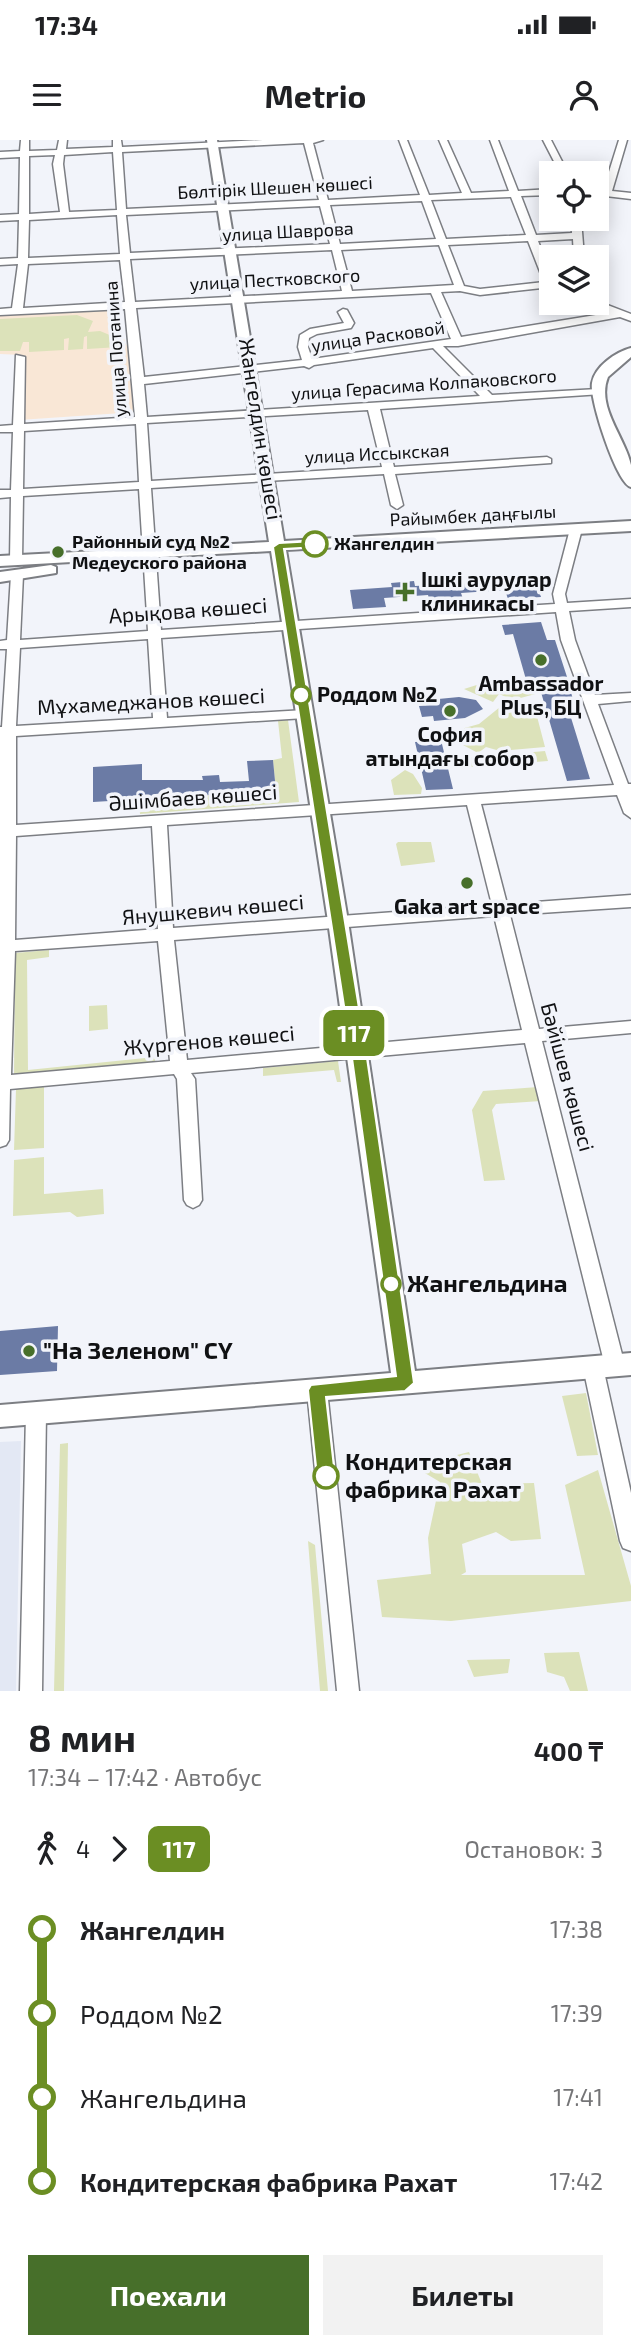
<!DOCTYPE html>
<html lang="ru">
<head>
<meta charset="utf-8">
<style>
  body { margin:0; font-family:"Exo 2",sans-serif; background:#f2f2f2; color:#202124; height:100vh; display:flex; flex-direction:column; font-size:26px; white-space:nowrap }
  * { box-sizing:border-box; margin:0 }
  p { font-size:23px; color:#757577 }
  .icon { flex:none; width:38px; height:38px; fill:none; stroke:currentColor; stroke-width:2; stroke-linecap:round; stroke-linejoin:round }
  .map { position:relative; height:1551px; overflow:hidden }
  .details { display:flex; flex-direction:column; background:#fff; flex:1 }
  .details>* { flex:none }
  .badge { padding:0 14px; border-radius:10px; font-size:24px; line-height:46px }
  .tools { position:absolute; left:539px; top:21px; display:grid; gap:14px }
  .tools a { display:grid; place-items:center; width:70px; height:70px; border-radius:0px; background:#fff; box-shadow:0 4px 18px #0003; font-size:35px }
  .map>.badge { position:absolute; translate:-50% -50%; box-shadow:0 0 0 4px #fff }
  .legs { display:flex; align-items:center; gap:10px; height:77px; padding:0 28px; font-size:23px }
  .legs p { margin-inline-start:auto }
  .headline { display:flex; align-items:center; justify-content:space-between; height:119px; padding:0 28px }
  h1 { font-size:38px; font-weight:700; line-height:52px }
  .action { display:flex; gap:14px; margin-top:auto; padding:14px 28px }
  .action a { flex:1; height:80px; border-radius:0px; background:#476f2a; color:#fff; font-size:28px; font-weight:700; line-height:80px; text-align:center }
  .action a+a { background:#f2f2f2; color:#202124 }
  ul { padding:0 28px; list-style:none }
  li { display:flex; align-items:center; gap:24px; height:84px; font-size:26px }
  li i { display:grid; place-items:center; width:10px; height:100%; margin:0 9px; background:currentColor }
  li i::after { content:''; width:18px; height:18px; margin:-9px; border:5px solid; border-radius:50%; background:#fff }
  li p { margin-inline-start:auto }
  li:first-child i { background:linear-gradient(#0000 50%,currentColor 0) }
  li:last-child i { background:linear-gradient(currentColor 50%,#0000 0) }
  .status { display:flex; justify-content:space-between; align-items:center; height:49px; padding:0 35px; background:#fff; direction:ltr }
  .status svg { height:19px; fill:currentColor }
  header { display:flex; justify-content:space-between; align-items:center; height:91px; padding:0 28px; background:#fff; font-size:32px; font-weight:700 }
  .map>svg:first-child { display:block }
  .built { fill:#e3e8f4 }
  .education { fill:#f9e7d6 }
  .green { fill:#dce2ba }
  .building { fill:#6b7ba5 }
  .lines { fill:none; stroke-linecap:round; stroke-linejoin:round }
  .minor-casing { stroke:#7c7e83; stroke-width:3 }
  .major-casing { stroke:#7c7e83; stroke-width:4 }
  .minor { fill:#fff; fill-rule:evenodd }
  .major { fill:#fff; fill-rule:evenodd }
  .line-1 { fill:#6b8e23; stroke:#fff; stroke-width:2 }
  .stop-1-dot { fill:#fff; stroke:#6b8e23; stroke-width:3.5 }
  .poi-dot { fill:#476f2a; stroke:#f2f4fa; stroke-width:2.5 }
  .labels { text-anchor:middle; stroke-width:7; stroke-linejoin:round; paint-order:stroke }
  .far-street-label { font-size:18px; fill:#101113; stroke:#f2f4fa }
  .far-poi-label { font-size:18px; font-weight:bold; fill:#101113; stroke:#f2f4fa; text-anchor:start }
  .far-stop-label { font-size:18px; font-weight:bold; fill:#101113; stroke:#f2f4fa; text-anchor:start }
  .street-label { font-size:21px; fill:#101113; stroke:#f2f4fa }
  .poi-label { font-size:21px; font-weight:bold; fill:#101113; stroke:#f2f4fa }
  .stop-label { font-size:21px; font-weight:bold; fill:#101113; stroke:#f2f4fa; text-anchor:start }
  .near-stop-label { font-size:24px; font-weight:bold; fill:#101113; stroke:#f2f4fa; text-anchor:start }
  .near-poi-label { font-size:24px; font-weight:bold; fill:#101113; stroke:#f2f4fa; text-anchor:start }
</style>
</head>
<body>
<div class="status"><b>17:34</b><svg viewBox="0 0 49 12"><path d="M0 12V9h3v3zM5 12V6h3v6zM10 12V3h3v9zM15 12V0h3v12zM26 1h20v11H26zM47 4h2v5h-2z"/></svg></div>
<header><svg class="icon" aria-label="menu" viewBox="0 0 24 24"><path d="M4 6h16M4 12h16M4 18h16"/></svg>Metrio<svg class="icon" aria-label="person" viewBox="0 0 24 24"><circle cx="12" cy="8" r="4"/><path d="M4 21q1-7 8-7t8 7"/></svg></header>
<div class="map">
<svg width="631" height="1551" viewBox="0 0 631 1551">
  <rect width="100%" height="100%" fill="#f2f4fa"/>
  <path class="built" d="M21,1301L16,1551H0V1302Z"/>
  <path class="education" d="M119,170L125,203L130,210L137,272L19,280L22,215L0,214V176Z"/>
  <path class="green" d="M77,175L93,181L88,192L100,191L117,198L119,207L87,209V196L84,197L83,209L68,210L69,198L64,199V210L29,212V202H23L20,211H0V179Z
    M483,543L515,547L552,545L554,549L513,560L499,554L493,562L464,549Z
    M534,565L545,607L500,611L486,607L478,613L463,605L461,589L479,584L500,567Z
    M288,580L299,662L140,674L139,659L276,651L273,620L282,618L278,581Z
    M545,611L548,621L469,627L465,618L481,616L492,620L500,615Z
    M405,630L413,634L422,648L421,654L394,655L391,640Z
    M398,702H431L435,722L401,726L396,704Z
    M49,810V817L27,820L28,930L155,917V925L14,938L15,813Z
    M107,865L108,889L89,891V866Z
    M338,921L341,942H337L334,930L263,936V928Z
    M44,946V1008L14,1010L16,949Z
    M538,947L541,961L496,964L492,970L505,1040L484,1041L472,970L483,951Z
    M44,1017V1054L103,1049L104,1074L77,1077L70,1072L13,1076L14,1020Z
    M586,1253L598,1315L577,1316L562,1256Z
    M68,1303L64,1551H54L60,1304Z
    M469,1312L482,1344L534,1343L541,1399L511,1401L496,1392L462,1404L466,1432L461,1435H585L565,1345L598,1330L631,1446V1461L451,1481L382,1477L377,1440L431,1434L428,1398L440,1342L413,1326Z
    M308,1401L315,1405L328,1551H320Z
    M579,1512L588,1551H570L564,1537L547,1532L544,1513Z
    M510,1519L508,1533L474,1537L467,1520Z"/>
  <path class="building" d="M490,436L491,440L534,438L541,457L508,459L505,450L461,453L464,462L431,464L428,455L384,458L386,467L353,469L350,450L392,447L391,443L414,441L415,446L469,443L468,437Z
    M541,482L547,500H555L568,540L575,568H568L590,639L567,641L538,542L527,543L513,494L505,495L502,485Z
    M459,557L476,560L483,569L465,578L434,581L433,576L422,577L419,566L430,565L428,560Z
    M441,600L453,649L426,650L415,602Z
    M273,620L276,651L93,662V627L142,624V640H203L202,636L219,635L220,642L249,641L247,621Z
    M58,1186L57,1231L0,1235V1191Z"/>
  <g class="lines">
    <defs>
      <path id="minor" d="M21,0H29V11L57,10L59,0H67L66,9L113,7V0H121L122,7L263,0H323L313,3L328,60L420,55L399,0H407L429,55L462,53L439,0H447L471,53L509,51L490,0H498L518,51L551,49V55L521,56L536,95L572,93L571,79H581L584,117H574L573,99L538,101L551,134V147L480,155L460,151L441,152L461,197L608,173L587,163L597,161L631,174V181L620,177L458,206H443L492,255L598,249L604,252L602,254L380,269L394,327L547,317L551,319V323L395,334L403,365L397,369L391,365L384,334L151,348L161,490L555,464L553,454L570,389L576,385L582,389L565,454L567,463L631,459V467L569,471L575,500L595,555L631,553V561L598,564L628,644H631V678L624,673L617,655L481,664L507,764L631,755V767L510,775L539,889L631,881V893L542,901L625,1226L622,1232L615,1235L608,1232L605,1226L525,903L191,933L195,939L202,1060L199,1065L193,1068L187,1065L184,1060L177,939L174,934L10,949L9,1000L6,1005L0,1007V587H2L7,509H0V501L7,500L11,435L17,431L23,435L20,500L148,491L139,349L23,356L22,420L16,424L10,420L11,357L0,358V350H11L13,292H0V286L13,285L16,215L25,217L24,284L135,277L125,169L0,175V169L12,168L18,124L0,125V119L18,118L19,80L0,81V75L19,74L20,17L0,18V12L20,11ZM304,3L319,60L126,69L122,12ZM113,12L117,70L69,72L63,24L64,15ZM55,15L53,24L60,72L29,74V16ZM511,57L526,95L446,99L431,60ZM422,61L436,99L340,104L330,65ZM320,66L330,104L130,113L126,75ZM117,75L120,114L28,118L29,80ZM528,101L544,142L480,149L464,146L448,105ZM439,105L454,145L352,151L341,110ZM332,110L342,151L135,162L130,119ZM120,120L125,162L23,168L28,124ZM431,153L451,199L312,219L308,207L309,198L317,194L351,188L354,183L347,170L343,169L338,172L344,183L310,189L300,195L298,207L302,220L144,237L136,168ZM433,208L480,256L147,277L144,244L304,226L309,228L314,225ZM368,270L382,327L151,341L147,283ZM136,284L139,342L23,349L24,291ZM556,472L561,500L614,645L16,685V596L305,578L312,574L305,570L167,578L161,498ZM148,499L153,578L16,586L20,508ZM467,665L492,765L173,788L167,685ZM152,686L158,789L15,800L16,696ZM494,776L522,890L187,920L174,800ZM158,801L170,921L11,935L15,811Z
        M543,0H551L568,33H560Z
        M619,0H627L612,51L631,53V59L597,55V51H603Z
        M593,1218L600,1221L603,1227L631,1353V1411L623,1408L620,1401L583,1227L586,1221Z
        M317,1241L324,1244L327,1250L359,1551H337L307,1250L310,1244Z
        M36,1264L43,1266L46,1273L42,1551H20L26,1273L29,1266Z"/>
      <path id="major" d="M207,0H217L284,401L631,381V391L286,410L348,781L415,1231L631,1213V1235L0,1287V1265L391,1233L328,781L271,411L0,426V416L269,402Z
        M631,208V217L608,237C596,267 625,297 631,325C631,332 631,341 631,347C617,344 589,259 592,243C595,226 616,212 631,208Z
        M51,425L56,427V433L0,442V432Z"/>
    </defs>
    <use href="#minor" class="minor-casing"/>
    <use href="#major" class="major-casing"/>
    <use href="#minor" class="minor"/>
    <use href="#major" class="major"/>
  </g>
  <path class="line-1" d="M315,401L319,402V407L284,409L366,911L414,1243L405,1251L326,1257L335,1336L332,1342L326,1345L319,1342L317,1336L308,1250L311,1245L396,1236L351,911L273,407L279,403Z"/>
  <g class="stop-1-dot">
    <circle cx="315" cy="404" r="12"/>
    <circle cx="301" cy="555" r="9"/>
    <circle cx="391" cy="1144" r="9"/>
    <circle cx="326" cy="1336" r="12"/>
  </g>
  <g class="poi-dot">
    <circle cx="58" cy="412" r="7"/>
    <path d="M401.5 441.5h7v7h7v7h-7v7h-7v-7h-7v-7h7z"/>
    <circle cx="541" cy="520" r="7"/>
    <circle cx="450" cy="571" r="7"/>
    <circle cx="467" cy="743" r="7"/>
    <circle cx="29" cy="1211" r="7"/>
  </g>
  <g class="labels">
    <g class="far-street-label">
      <text transform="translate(275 48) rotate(-3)" y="6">Бөлтірік Шешен көшесі</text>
      <text transform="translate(288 92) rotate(-3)" y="6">улица Шаврова</text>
      <text transform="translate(275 140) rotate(-3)" y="6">улица Пестковского</text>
      <text transform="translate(378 197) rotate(-8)" y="6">улица Расковой</text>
      <text transform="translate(116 209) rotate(-94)" y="6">улица Потанина</text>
      <text transform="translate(424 245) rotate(-4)" y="6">улица Герасима Колпаковского</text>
      <text transform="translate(377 314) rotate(-3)" y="6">улица Иссыкская</text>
      <text transform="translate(473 376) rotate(-3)" y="6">Райымбек даңғылы</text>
    </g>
    <g class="far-poi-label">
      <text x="72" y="408">Районный суд №2<tspan x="72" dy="21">Медеуского района</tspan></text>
    </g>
    <g class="far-stop-label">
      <text x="334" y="410">Жангелдин</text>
    </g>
    <g class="street-label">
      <text transform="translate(260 289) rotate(81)" y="7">Жангелдин көшесі</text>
      <text transform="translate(188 471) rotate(-4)" y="7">Арықова көшесі</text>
      <text transform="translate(151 562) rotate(-3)" y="7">Мұхамеджанов көшесі</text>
      <text transform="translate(193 658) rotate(-4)" y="7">Әшімбаев көшесі</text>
      <text transform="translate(213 770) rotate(-5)" y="7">Янушкевич көшесі</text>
      <text transform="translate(209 901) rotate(-5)" y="7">Жүргенов көшесі</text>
      <text transform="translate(567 937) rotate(75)" y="7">Бәйішев көшесі</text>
    </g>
    <g class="poi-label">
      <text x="421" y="447" text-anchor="start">Ішкі аурулар<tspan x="421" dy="24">клиникасы</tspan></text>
      <text x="541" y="551">Ambassador<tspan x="541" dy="24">Plus, БЦ</tspan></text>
      <text x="450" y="602">София<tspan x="450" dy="24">атындағы собор</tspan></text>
      <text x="467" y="774">Gaka art space</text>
    </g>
    <g class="stop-label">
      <text x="317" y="562">Роддом №2</text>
    </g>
    <g class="near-stop-label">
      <text x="407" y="1152">Жангельдина</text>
      <text x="345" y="1330">Кондитерская<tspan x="345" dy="28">фабрика Рахат</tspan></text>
    </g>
    <g class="near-poi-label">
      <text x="43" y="1219">"На Зеленом" СҮ</text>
    </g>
  </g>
</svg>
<div class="tools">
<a><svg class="icon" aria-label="locate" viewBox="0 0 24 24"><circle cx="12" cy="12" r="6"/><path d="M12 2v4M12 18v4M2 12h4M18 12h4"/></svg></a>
<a><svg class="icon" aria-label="layers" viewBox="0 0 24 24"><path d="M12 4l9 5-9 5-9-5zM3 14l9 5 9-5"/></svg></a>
</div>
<b class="badge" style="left:354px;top:893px;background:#6b8e23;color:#fff">117</b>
</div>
<section class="details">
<div class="headline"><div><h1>8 мин</h1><p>17:34 – 17:42 · Автобус</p></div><b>400 ₸</b></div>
<div class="legs"><svg class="icon" aria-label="walk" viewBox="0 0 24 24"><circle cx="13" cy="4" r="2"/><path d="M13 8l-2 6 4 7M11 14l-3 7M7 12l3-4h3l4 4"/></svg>4<svg class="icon" aria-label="forward" viewBox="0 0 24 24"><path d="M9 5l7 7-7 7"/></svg><b class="badge" style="background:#6b8e23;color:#fff">117</b><p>Остановок: 3</p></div>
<ul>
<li><i style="color:#6b8e23"></i><b>Жангелдин</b><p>17:38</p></li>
<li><i style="color:#6b8e23"></i><span>Роддом №2</span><p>17:39</p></li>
<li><i style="color:#6b8e23"></i><span>Жангельдина</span><p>17:41</p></li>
<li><i style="color:#6b8e23"></i><b>Кондитерская фабрика Рахат</b><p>17:42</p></li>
</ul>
<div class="action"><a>Поехали</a><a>Билеты</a></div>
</section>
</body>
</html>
